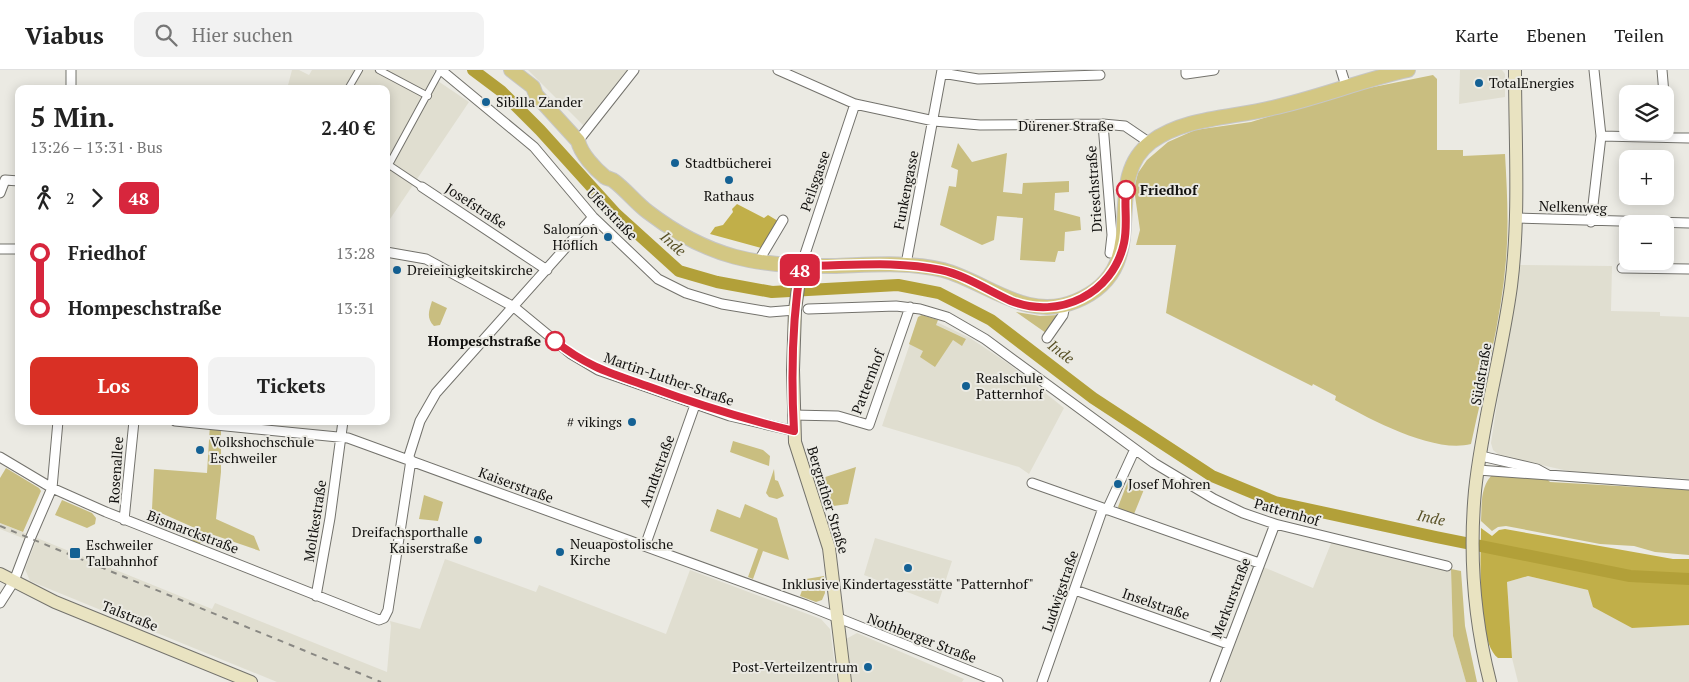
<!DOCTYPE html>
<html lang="de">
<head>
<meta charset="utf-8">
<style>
  body { margin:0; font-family:"PT Serif",serif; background:#f2f2f2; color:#222; height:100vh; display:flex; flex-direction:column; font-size:19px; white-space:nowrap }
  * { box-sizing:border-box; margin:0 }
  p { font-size:16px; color:#767676 }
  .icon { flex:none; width:28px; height:28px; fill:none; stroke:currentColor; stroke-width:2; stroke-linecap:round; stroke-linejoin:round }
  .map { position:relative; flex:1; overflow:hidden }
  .side { position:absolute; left:15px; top:15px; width:375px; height:340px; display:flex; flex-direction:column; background:#fff; border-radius:10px; box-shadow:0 2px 12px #0003 }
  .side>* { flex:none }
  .badge { padding:0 10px; border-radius:8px; font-size:18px; line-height:32px }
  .tools { position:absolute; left:1619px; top:15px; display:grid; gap:10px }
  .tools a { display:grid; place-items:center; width:55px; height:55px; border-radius:10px; background:#fff; box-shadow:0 2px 12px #0003; font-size:25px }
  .map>.badge { position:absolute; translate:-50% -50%; box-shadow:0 0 0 2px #fff }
  .legs { display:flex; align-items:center; gap:8px; height:55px; padding:0 15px; font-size:16px }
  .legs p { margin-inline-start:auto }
  .overview { display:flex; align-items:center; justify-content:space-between; height:85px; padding:0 15px }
  h1 { font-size:28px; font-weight:600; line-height:38px }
  .button { display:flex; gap:10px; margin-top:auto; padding:10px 15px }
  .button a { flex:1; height:58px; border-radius:10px; background:#d93025; color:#fff; font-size:20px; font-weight:600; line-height:58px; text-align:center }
  .button a+a { background:#f2f2f2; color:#222 }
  ul { padding:0 15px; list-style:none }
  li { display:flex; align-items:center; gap:18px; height:55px; font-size:19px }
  li i { display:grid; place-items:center; width:8px; height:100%; margin:0 6px; background:currentColor }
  li i::after { content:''; width:12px; height:12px; margin:-6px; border:4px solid; border-radius:50%; background:#fff }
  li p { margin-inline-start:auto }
  li:first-child i { background:linear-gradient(#0000 50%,currentColor 0) }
  li:last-child i { background:linear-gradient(currentColor 50%,#0000 0) }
  header { display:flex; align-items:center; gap:30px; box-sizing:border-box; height:70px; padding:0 25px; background:#fff; border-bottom:1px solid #e0e0e0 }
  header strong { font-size:24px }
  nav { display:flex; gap:28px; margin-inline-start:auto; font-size:18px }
  .search { width:350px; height:45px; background:#f2f2f2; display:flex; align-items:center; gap:12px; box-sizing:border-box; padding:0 18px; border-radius:10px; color:#767676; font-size:19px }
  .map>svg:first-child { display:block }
  .built { fill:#e0ded0 }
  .green { fill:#c9be80 }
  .forest { fill:#c1af49 }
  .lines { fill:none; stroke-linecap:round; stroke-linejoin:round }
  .river { stroke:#b2a039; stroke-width:12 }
  .pedestrian-casing { stroke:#73726c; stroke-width:8 }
  .minor-casing { stroke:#73726c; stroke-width:11 }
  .secondary-casing { stroke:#73726c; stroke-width:14 }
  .primary-casing { stroke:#c6c6c5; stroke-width:16 }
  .pedestrian { stroke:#fff; stroke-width:6 }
  .minor { stroke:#fff; stroke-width:9 }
  .secondary { stroke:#e9e3c1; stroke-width:12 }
  .primary { stroke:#d3c783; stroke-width:14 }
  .rail { stroke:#898883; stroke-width:2; stroke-dasharray:6 6; stroke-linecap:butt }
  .line-1-casing { stroke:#fff; stroke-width:11 }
  .line-1 { stroke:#d7263d; stroke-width:8 }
  .poi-dot { fill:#146194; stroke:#ebeae3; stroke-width:2 }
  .stop-1-dot { fill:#fff; stroke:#d7263d; stroke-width:2.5 }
  .labels { text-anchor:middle; stroke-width:4; stroke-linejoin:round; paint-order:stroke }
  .poi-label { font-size:14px; fill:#12110f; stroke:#ebeae3; text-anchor:start }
  .street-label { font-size:14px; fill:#12110f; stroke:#ebeae3 }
  .stop-label { font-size:14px; font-weight:bold; fill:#12110f; stroke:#ebeae3; text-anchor:start }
  .water-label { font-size:15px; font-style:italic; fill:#585026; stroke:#ebeae3 }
</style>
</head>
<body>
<header>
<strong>Viabus</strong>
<div class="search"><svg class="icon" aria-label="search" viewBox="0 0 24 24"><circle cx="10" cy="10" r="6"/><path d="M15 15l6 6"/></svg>Hier suchen</div>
<nav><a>Karte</a><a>Ebenen</a><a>Teilen</a></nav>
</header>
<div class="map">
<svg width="1689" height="612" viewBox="0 0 1689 612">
  <rect width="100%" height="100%" fill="#ebeae3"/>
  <path class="built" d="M292,0H299L309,5L312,0H435L432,7L469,32L386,155V19H287Z
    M528,0H630L585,57Z
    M1460,0H1502L1505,4V27L1459,34Z
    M1518,195L1612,196L1611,241L1660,242V246L1689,247V409L1573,402L1500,386L1493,380L1491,373Z
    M920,244L970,268L1009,294L1064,338L1029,404L1019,397L882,356Z
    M0,453L212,539L215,533L387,602L391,556L390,551L420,559L445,489L536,522L539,515L666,564L690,500L821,549L830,559L837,612H277L30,511L25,499L35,473L0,459Z
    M875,468L952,491L938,534L864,505Z
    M1332,471L1451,499L1453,566L1466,612H1221L1261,496L1313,518Z
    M1528,506L1588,520L1632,558L1689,555V612H1518L1512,588L1507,512Z
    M857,563L964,609L962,612H850L846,569Z"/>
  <path class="green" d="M1433,5L1437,9V80H1463V86L1505,84C1507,119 1509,155 1506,190C1501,252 1484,313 1471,374C1433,384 1368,348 1335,330L1336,326L1313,314L1312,316L1166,243L1176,175H1136L1140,160L1134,119L1138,103L1147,90L1168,72L1195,60L1251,52L1344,23Z
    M958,73L972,92L1007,83L1003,122L1022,124L1023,113L1069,111V122L1055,123L1054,140L1080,147L1081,160L1065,162L1064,181H1058L1055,192L1020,190L1023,148L997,146L994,170L982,175L940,155L949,116L956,117L958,100L951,97Z
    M432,231L447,238L440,255L434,256C426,248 429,241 432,231Z
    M1016,242L1040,246L1059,245L1046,263Z
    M922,245L938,250L936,255L966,269L962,276L953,270L935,297L920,287L923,281L909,274L918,247Z
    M210,354L221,355V402L216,449L254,466L260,481L205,462L198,479L190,476L197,459L152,439L154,399L207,403Z
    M733,371L763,380L770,386L769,396L730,382Z
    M856,397L848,434L826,437L816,410Z
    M6,398L39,418L41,421L23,462L0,453V408Z
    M774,399L775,410L778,411L784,426L777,429L769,427L766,423Z
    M1501,405L1546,408L1550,412L1689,420V485L1655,482L1634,476L1600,474L1506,456L1498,457L1492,461L1481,451C1482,435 1480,419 1491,406Z
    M1128,411L1145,417L1134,444L1120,440L1118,437Z
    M424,425L443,432L438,451L419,449Z
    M62,430L92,443L96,448L95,454L87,458L55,445Z
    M745,434L777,448L789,490L763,481L753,509L748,507L758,479L710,461L717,439L740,448Z
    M1451,499L1461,501L1465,556L1477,612H1466L1453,566Z
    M824,506L825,523L822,530L816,532L800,526L806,509Z"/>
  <path class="forest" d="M737,134L764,148L768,145L778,151L765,179L710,164L715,157L723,155L733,142L732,139Z
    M1481,458L1492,466L1499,460L1505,459L1673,489H1689V555L1632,558L1593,537L1588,520L1528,506L1507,512L1512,588H1498C1476,570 1481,487 1481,458Z"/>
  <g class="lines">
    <path class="river" d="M473,0L501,21L540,60L616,144L679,201L717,212L772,222L898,215L939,223L991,250L1093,328L1212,406L1275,432L1436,467L1630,506L1689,509"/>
    <defs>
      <path id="pedestrian" d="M379,0L428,26
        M348,19L359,0
        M389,95L422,117
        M386,100L440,1"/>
      <path id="minor" d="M71,0V19
        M441,0L534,77L593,147L658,209L686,223L722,234L770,242L795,240
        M778,0L855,34L934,51L980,55L1103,54L1125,56L1150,73
        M1186,0V4L1214,0
        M1341,0L1346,16
        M1662,0L1664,24
        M942,3L978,9L1100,5
        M1665,33L1668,67
        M1103,54L1112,165L1110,183
        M1601,66L1689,68
        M578,71L634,0
        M422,117L547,200
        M0,123L5,110L19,111
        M1515,148L1689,153
        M1591,152L1601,66L1594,0
        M0,179H19
        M386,182L426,189L514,237L571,284L598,300L730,346L794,361
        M758,192L783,150
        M906,194L942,0
        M801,196L855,34
        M1622,198L1689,199
        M808,239L896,236L920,239L947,247L985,269L1154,393L1214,429L1243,443L1275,454L1447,496
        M1047,268L1063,245L1065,235
        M793,345L838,346L869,355L910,237
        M175,351L348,368L806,535L998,612
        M1481,386L1537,399L1548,405
        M0,387L52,418L106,442L379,550L384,548L388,540L411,390
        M408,389L420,351L436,323L593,147
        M1478,400L1689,415
        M1032,413L1259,493
        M1107,440L1135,379
        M124,450L134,351
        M645,476L695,335
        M1075,520L1228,574
        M316,526L330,448L343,351
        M0,533L14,511L30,469L52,418L58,351
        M1042,612L1103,438
        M1215,612L1275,454"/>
      <path id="secondary" d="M801,196L795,240L793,300L795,372L829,478L845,612
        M0,504L55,532L251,612
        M1490,612C1474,549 1469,486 1475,421C1482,352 1502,284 1511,216C1520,145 1515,71 1515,0"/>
      <path id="primary" d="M511,0L533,17L536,25L578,71C581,84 595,99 605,107C608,109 612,109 614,111C626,120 636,133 648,142C708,188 757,197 832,196C869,195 906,191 943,200C987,212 1027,252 1076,231C1158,197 1097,113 1151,72C1185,47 1233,48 1272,38C1318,28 1362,10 1408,0"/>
    </defs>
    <use href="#pedestrian" class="pedestrian-casing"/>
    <use href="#minor" class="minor-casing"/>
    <use href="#secondary" class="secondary-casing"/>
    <use href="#primary" class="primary-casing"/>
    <use href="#pedestrian" class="pedestrian"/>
    <use href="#minor" class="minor"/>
    <use href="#secondary" class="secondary"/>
    <use href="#primary" class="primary"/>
    <path class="rail" d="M0,456L381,612"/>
  </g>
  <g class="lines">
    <defs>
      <path id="line-1" d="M555,271C586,296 610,303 647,316C696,334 744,349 794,361C791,307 792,250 801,196C848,196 895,190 941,200C965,205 989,221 1011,231C1059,250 1113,224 1124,173C1128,155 1124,137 1126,120"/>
    </defs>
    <use href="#line-1" class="line-1-casing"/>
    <use href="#line-1" class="line-1"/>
  </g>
  <g class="poi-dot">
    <circle cx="1479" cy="13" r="5"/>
    <circle cx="486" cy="32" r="5"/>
    <circle cx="675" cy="93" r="5"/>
    <circle cx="729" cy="110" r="5"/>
    <circle cx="608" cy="167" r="5"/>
    <circle cx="397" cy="200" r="5"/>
    <circle cx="966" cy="316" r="5"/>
    <circle cx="632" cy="352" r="5"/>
    <circle cx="200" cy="380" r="5"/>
    <circle cx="1118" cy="414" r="5"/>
    <circle cx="478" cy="470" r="5"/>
    <circle cx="560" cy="482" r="5"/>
    <rect x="69" y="477" width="12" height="12" rx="2.5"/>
    <circle cx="908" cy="498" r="5"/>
    <circle cx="868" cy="597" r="5"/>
  </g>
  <g class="stop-1-dot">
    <circle cx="1126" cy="120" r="9"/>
    <circle cx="555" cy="271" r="9"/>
  </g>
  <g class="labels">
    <g class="poi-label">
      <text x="1489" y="18">TotalEnergies</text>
      <text x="496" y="37">Sibilla Zander</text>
      <text x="685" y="98">Stadtbücherei</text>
      <text x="729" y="131" text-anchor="middle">Rathaus</text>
      <text x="598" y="164" text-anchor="end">Salomon<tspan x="598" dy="16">Höflich</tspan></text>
      <text x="407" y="205">Dreieinigkeitskirche</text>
      <text x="976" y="313">Realschule<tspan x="976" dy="16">Patternhof</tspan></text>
      <text x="622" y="357" text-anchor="end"># vikings</text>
      <text x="210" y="377">Volkshochschule<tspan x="210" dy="16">Eschweiler</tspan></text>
      <text x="1128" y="419">Josef Mohren</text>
      <text x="468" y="467" text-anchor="end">Dreifachsporthalle<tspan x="468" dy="16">Kaiserstraße</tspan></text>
      <text x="570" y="479">Neuapostolische<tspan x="570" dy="16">Kirche</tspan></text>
      <text x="86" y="480">Eschweiler<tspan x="86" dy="16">Talbahnhof</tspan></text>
      <text x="908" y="519" text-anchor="middle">Inklusive Kindertagesstätte "Patternhof"</text>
      <text x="858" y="602" text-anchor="end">Post-Verteilzentrum</text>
    </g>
    <g class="street-label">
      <text x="1066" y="61">Dürener Straße</text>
      <text transform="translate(815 111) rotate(-71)" y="5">Peilsgasse</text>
      <text transform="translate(1094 119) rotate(-94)" y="5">Drieschstraße</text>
      <text transform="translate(906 120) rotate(-79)" y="5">Funkengasse</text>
      <text transform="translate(476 136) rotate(33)" y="5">Josefstraße</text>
      <text transform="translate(1573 137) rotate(2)" y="5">Nelkenweg</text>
      <text transform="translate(612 144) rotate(46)" y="5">Uferstraße</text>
      <text transform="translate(1481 304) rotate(-80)" y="5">Südstraße</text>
      <text transform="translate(669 309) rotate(19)" y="5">Martin-Luther-Straße</text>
      <text transform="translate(868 312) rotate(-69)" y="5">Patternhof</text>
      <text transform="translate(116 400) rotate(-86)" y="5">Rosenallee</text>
      <text transform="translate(657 401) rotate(-70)" y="5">Arndtstraße</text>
      <text transform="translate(516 415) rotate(20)" y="5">Kaiserstraße</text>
      <text transform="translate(828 430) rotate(73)" y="5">Bergrather Straße</text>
      <text transform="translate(1287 442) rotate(16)" y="5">Patternhof</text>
      <text transform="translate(315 451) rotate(-81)" y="5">Moltkestraße</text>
      <text transform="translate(193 462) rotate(21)" y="5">Bismarckstraße</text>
      <text transform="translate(1060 521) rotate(-71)" y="5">Ludwigstraße</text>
      <text transform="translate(1231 528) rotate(-69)" y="5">Merkurstraße</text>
      <text transform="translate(1156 534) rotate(19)" y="5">Inselstraße</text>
      <text transform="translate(130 546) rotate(22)" y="5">Talstraße</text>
      <text transform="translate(922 568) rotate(21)" y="5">Nothberger Straße</text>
    </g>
    <g class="stop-label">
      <text x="1140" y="125">Friedhof</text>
      <text x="541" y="276" text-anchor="end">Hompeschstraße</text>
    </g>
    <g class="water-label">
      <text transform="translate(673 174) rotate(42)" y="5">Inde</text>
      <text transform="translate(1061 282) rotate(37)" y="5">Inde</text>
      <text transform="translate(1431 448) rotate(12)" y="5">Inde</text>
    </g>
  </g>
</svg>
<div class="tools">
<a><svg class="icon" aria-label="layers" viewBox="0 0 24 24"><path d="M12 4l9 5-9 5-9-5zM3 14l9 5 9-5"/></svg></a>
<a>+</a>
<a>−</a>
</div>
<b class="badge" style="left:800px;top:200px;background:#d7263d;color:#fff">48</b>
<section class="side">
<div class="overview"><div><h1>5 Min.</h1><p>13:26 – 13:31 · Bus</p></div><b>2.40 €</b></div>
<div class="legs"><svg class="icon" aria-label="walk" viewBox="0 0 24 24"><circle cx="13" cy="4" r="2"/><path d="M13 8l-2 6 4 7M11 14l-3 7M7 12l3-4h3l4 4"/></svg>2<svg class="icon" aria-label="forward" viewBox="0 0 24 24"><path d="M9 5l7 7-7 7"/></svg><b class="badge" style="background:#d7263d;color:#fff">48</b></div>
<ul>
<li><i style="color:#d7263d"></i><b>Friedhof</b><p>13:28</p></li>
<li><i style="color:#d7263d"></i><b>Hompeschstraße</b><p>13:31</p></li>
</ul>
<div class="button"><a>Los</a><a>Tickets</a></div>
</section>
</div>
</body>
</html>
